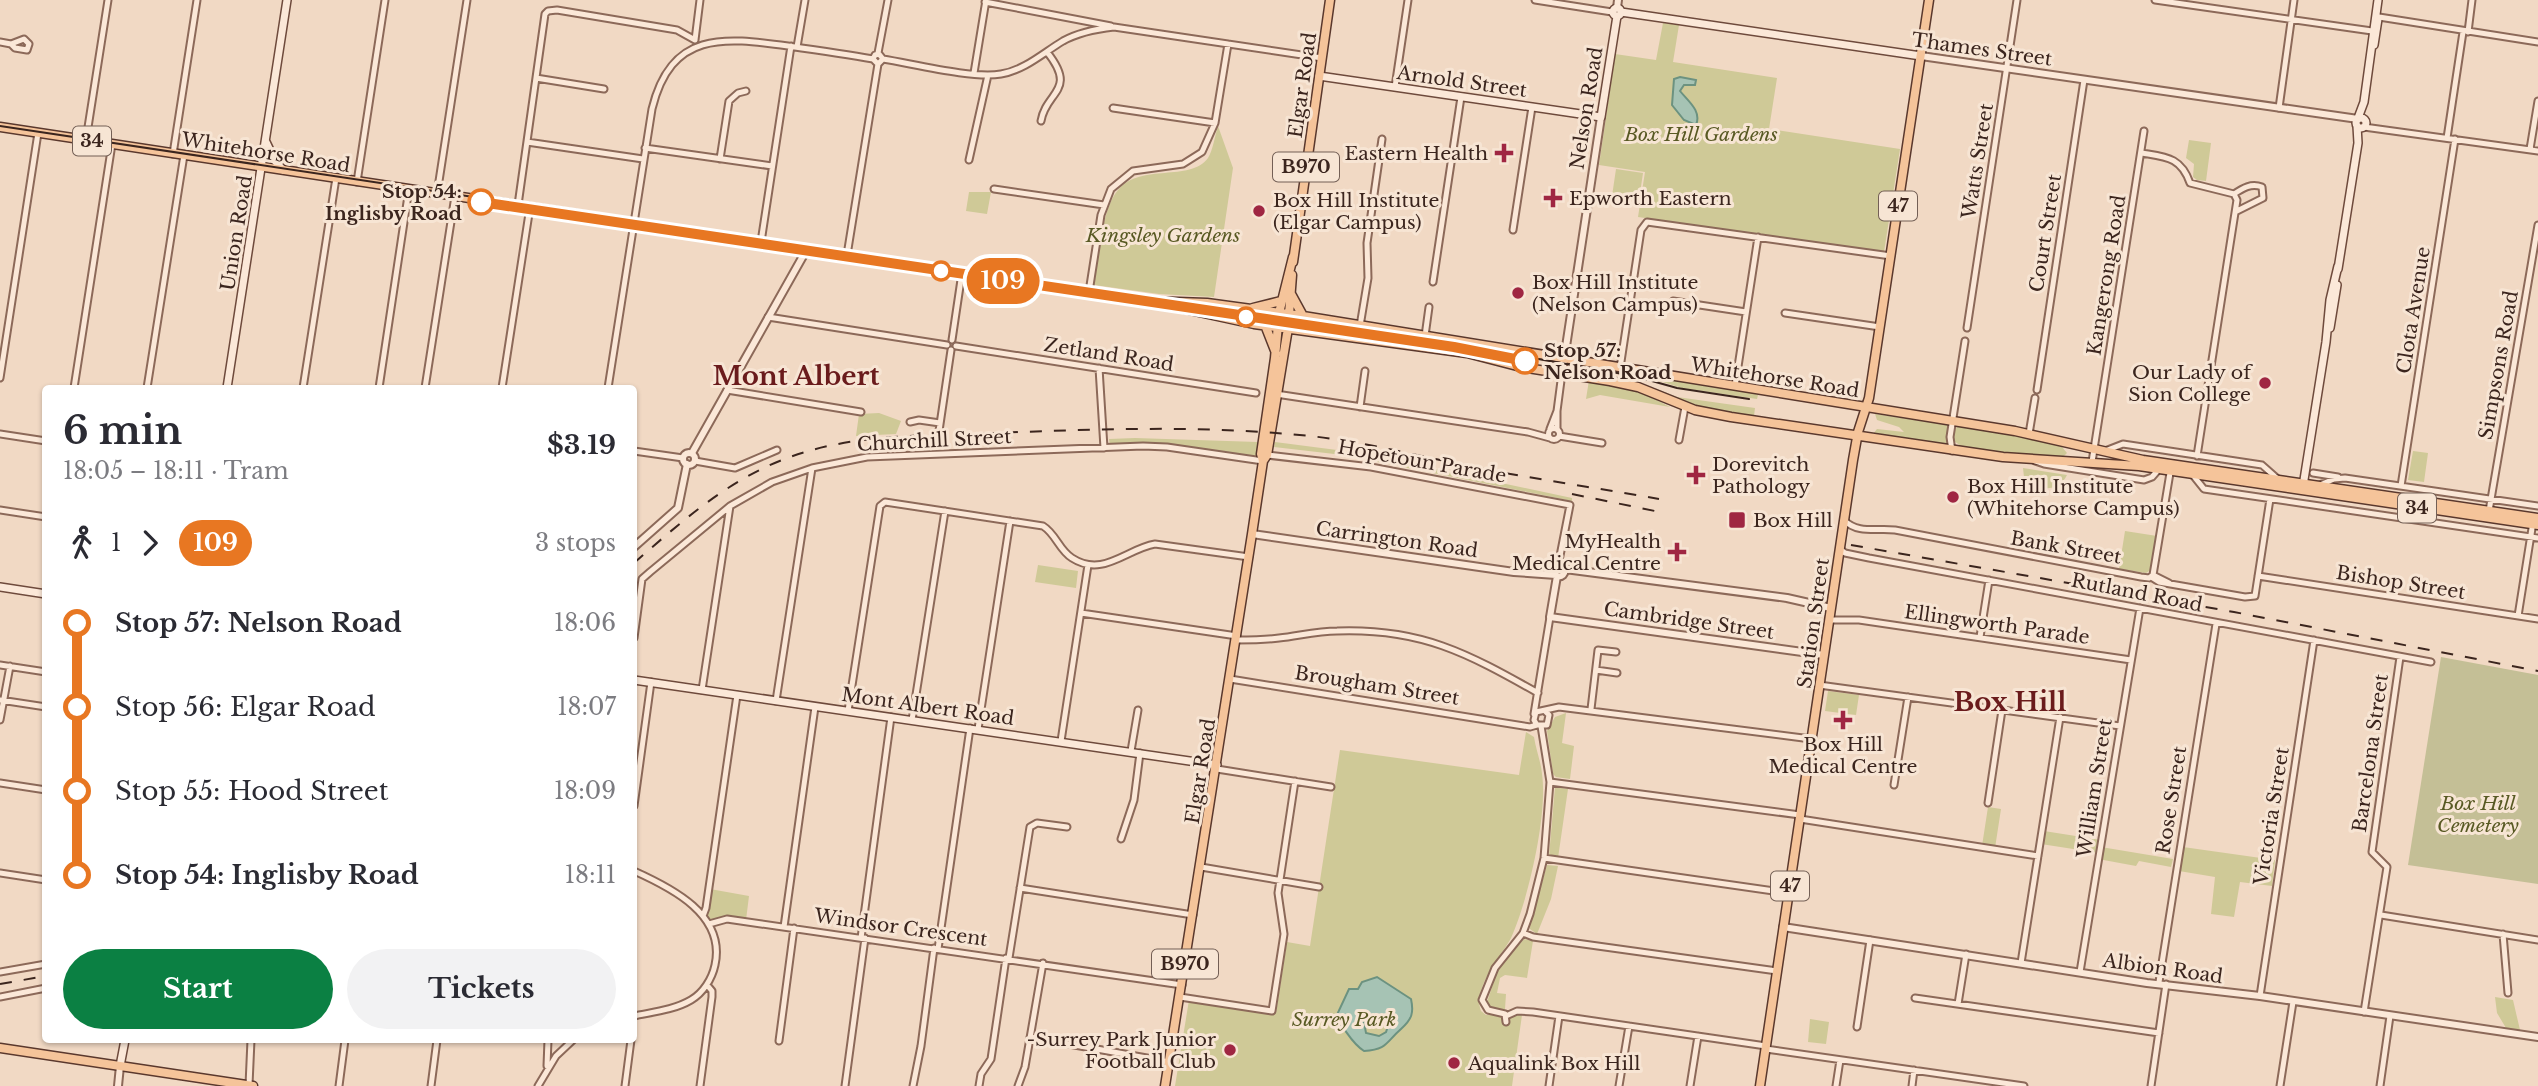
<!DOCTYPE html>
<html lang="en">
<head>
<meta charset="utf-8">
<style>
  body { margin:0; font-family:"Libre Baskerville",serif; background:#f2f2f3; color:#2b2b33; height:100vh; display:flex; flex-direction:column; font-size:26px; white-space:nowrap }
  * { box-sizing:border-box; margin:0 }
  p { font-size:23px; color:#7c7c81 }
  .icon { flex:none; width:38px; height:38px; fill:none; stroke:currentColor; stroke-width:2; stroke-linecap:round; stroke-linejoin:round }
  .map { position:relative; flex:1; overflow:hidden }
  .side { position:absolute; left:42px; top:385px; width:595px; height:658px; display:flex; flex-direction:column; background:#fff; border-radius:7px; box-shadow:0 2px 5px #0004 }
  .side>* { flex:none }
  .badge { padding:0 14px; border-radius:23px; font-size:24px; line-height:46px }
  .map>.badge { position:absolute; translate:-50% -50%; box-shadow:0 0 0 4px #fff }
  .legs { display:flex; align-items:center; gap:10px; height:77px; padding:0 21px; font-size:23px }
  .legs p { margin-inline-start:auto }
  .summary { display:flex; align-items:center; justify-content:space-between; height:119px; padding:0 21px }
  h1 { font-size:38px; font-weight:800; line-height:52px }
  .primary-button { display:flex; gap:14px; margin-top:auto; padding:14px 21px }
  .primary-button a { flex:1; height:80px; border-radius:42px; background:#0b8043; color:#fff; font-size:28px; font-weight:800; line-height:80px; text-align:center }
  .primary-button a+a { background:#f2f2f3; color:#2b2b33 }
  ul { padding:0 21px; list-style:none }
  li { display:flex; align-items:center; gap:24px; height:84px; font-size:26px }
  li i { display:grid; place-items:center; width:10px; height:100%; margin:0 9px; background:currentColor }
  li i::after { content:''; width:18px; height:18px; margin:-9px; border:5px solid; border-radius:50%; background:#fff }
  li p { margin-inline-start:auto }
  li:first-child i { background:linear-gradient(#0000 50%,currentColor 0) }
  li:last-child i { background:linear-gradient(currentColor 50%,#0000 0) }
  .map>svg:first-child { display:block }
  .green { fill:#cfc997 }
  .cemetery { fill:#c4bf96 }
  .water { fill:#a6c3b4; stroke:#6c9280; stroke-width:2; fill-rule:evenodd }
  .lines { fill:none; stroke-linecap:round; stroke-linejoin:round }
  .minor-casing { stroke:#8c6959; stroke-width:9 }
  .tertiary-casing { stroke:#8c6959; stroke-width:10 }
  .secondary-casing { stroke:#6e4a3c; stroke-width:10 }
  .primary-casing { stroke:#5a382d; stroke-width:11 }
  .minor { stroke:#fbe8d8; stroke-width:5 }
  .tertiary { stroke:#fbe8d8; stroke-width:6 }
  .secondary { stroke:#fbe8d8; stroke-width:7 }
  .primary { stroke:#f5c49a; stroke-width:8 }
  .tram { stroke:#3b251e; stroke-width:2 }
  .rail { stroke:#3b251e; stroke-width:2; stroke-dasharray:12 12; stroke-linecap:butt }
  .line-1-casing { stroke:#fff; stroke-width:16 }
  .line-1 { stroke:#e87722; stroke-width:10 }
  .poi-dot { fill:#9f2642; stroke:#f7e5d4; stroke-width:2.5 }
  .stop-1-dot { fill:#fff; stroke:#e87722; stroke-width:3.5 }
  .labels { text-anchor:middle; stroke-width:6; stroke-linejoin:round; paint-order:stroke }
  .shield { fill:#f7e5d4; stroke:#735f55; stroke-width:2 }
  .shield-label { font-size:18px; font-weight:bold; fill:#3b251e }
  .street-label { font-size:19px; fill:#3b251e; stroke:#f7e5d4 }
  .park-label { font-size:19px; font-style:italic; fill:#585923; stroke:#f7e5d4 }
  .poi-label { font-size:19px; fill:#3b251e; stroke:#f7e5d4; text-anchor:start }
  .stop-label { font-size:19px; font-weight:bold; fill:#3b251e; stroke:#f7e5d4; text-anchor:end }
  .district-label { font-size:26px; font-weight:bold; fill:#6a1b1c; stroke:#f7e5d4 }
</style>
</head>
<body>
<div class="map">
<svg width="2538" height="1086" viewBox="0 0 2538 1086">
  <rect width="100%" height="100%" fill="#f1d9c4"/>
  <path class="green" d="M1663,23L1679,25L1673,62L1777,78L1769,129L1900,149L1884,252L1638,217L1645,172L1599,165L1614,63L1612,61L1615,54L1656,60Z
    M1218,126L1233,168L1214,297L1159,294L1094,285C1099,260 1101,210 1118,190C1142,162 1189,183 1208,158C1213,150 1215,135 1218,126Z
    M2189,140L2211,143L2206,181L2197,180L2193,177L2194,164L2186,158Z
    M1616,169L1643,173L1639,200L1612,196Z
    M969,192H991L987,214L966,211Z
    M1657,377L1749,392L1758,395L1757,399L1682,388L1656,380Z
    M1589,380L1641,392L1670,407L1600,395L1586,399Z
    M1654,388L1677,397L1755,408L1754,416C1715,410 1689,408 1654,388Z
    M879,413L901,421L896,434L856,436L859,414Z
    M1875,414L1948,425L1947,439L1950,446L1873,434L1877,429L1904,432L1899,427L1877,420Z
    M1962,426L2020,435L2062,447L2067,453L2063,457L2010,454L1961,446L1954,441L1953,433L1957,427Z
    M1135,438L1258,442L1256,456L1171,444L1110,446L1109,439Z
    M1275,442L1360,453L1572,498V501L1343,455L1274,447Z
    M2413,451L2428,453L2424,482L2408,480Z
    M2023,468L2067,475C2059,492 2042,490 2027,483L2024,477Z
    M2125,531L2157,536L2151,570L2146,573L2119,569Z
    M1038,565L1078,571L1076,588L1035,582Z
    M1828,691L1859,695L1856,715L1825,711Z
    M1566,713L1562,743L1574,746L1570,779L1556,777L1553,774L1547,731L1555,717Z
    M1526,732L1534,737C1536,750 1541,762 1542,774C1548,814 1528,901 1511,938C1501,957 1472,988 1481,1011L1486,1015H1522L1512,1086H1175L1189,1000L1276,1013L1287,942L1310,946L1340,750L1519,775Z
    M1555,787L1568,789L1558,858L1549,856Z
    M1988,807L2001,809L1995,848L1982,846Z
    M2044,831L2101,840V847L2173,859L2171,867L2139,861L2136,866L2098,859L2099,853L2041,844Z
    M2183,847L2275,860L2272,886L2240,882L2234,917L2211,914L2215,877L2179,871Z
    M1547,865L1558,866L1551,899L1537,934L1530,929V924Z
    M710,889L749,896L746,920L719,918L709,923L704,915Z
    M1524,939L1533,941L1527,978L1505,975L1500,978L1497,993L1506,994L1505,1009H1490L1486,1005L1498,969Z
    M2495,997L2513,1000L2520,1030L2506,1028L2497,1013Z
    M1810,1019L1829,1022L1826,1044L1808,1042Z"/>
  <path class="cemetery" d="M2441,657L2538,675V884L2408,865Z"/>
  <path class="water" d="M1680,77L1696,80L1695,85H1684L1680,91C1688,101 1702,111 1696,125L1684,120L1672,105L1674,79Z
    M1377,977L1411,999C1414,1013 1412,1019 1401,1029C1385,1043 1388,1049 1364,1051C1349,1041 1347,1029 1335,1019L1349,989H1358L1362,982ZM1369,1016H1380L1388,1026L1386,1032L1379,1036L1366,1033L1364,1022Z"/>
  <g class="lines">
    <defs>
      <path id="minor" d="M1535,0L1612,12
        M2155,0L2372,31
        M985,2L1111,26
        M2379,17L2538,42
        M2468,32L2472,0
        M24,39L29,44L27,50L15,48L11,44Z
        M695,40L700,0
        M0,42L11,44
        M797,47L805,0
        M878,53L888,0
        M883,59C914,64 973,79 1001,74C1025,70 1043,53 1063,41C1079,32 1096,29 1114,27L1322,58
        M974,73L986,0
        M536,78L604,89
        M1395,87L1408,0
        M1113,108L1215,123
        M2279,108L2294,0
        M1041,121C1046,91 1078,91 1047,52
        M2364,127L2538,151
        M2447,138L2463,32
        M86,140L108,0
        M527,142L643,159
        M645,148L772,166
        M2530,149L2538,101
        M2142,153C2166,157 2181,157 2190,183L2234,194L2237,200L2197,456
        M173,154L197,0
        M720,159L729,101L738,93L746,91
        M969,160L988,75
        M357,182L385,0
        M994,189L1104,205
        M437,194L467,0
        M2234,194C2243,188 2251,183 2262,187L2263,198L2237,211
        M518,205L545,14L548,11L557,10L677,30L695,40
        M1513,230L1532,107
        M761,242L791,46
        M847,255L878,64L883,59L879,54L875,55L873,59L878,64
        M1433,282L1461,97
        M1089,292L1101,215L1111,189L1133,171L1183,164L1202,152L1215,123L1228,44
        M1673,301L1746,312
        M1785,313L1880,327
        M768,317L947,345
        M1360,326L1368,278L1367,243L1382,139
        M1967,328L2017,0
        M1425,336L1429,307
        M952,340L962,273
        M956,346L1256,393
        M1099,368L1104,448
        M1620,368L1641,230L1647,222L1891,256
        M0,378L38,133
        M1735,386L1758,237
        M74,388L112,144
        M147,388L184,155
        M303,388L336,178
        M379,388L409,189
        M425,388L455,196
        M502,388L530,207
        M608,388L652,109C671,31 723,37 788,46C816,50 844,54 873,59
        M727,390L861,412
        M2037,390L2084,80
        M1276,394L1528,432L1550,438
        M1360,407L1365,371
        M910,422L919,420L940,423
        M1548.5 434a5.5 5.5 0 1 1 11 0a5.5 5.5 0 1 1-11 0Z
        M1550,429L1557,411
        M1557,429V411L1562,373
        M939,431L951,350
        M0,434L46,441
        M2029,434L2035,398
        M1559,436L1602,443
        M1679,440L1685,407
        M634,451L683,458
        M1952,451L1950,437L1965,341
        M2105,451L2123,444L2262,465L2279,480
        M1267,455L1371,467L1570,505L1558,566
        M695,461L735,468L777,450
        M2035,461L2044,464L2144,480L2152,477L2159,469
        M2092,462L2144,131
        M2313,473L2338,477
        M2192,474L2204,489L2538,538
        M2320,485L2334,479L2345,478L2538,506
        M2401,486L2455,139
        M0,510L46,517
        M2489,511L2538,225
        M1844,520C1857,534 1877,528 1895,530L2141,577L2149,578L2153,575L2169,583
        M1840,549L1845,553L1869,558L2431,662
        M2153,575L2171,467
        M2258,576L2538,619
        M2151,577L2159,582L2245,597L2255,596L2270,499
        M1081,613L1237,636
        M2518,616L2533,522
        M1829,620H1859L2131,660
        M1980,637L1989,580
        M634,638L642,579L650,572L730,506L772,482L812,468L867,457L1143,446L1167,447L1263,461
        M1236,640C1250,640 1265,640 1279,638C1298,636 1317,631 1337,631C1421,628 1467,653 1538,693
        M0,665L46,672
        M1596,670L1617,673
        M1230,679L1530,727L1537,725
        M1819,685L2120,726
        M702,690L730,506
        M0,700L46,707
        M776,701L812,468
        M1591,709L1598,650L1616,652
        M848,711L880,506L885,502L1043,526C1056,534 1059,550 1072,558C1103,578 1126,549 1155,544L1249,557
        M1545,711L1549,715L1547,725H1537L1534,720L1536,712L1559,707L1811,739
        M1534,714L1550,617
        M0,720L10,666
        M912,720L945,511
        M978,729L1010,521
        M1061,741L1088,565
        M1131,751L1138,710
        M1217,769L1331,787
        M1550,782L1800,815
        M0,783L46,790
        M1894,785L1908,697
        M1988,803L2002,710
        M634,806L651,682
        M1800,819L2038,856
        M1121,839L1134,800L1140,753
        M1544,858L1788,893
        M1201,867L1319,887
        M634,871C672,888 726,915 715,965C712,979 703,993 691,1000C674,1010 653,1012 634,1016
        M0,873L46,880
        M1020,888L1193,915
        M2381,915L2538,940
        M703,916L706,908L737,695
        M709,924L727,919L1182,985
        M784,927L815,707
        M1523,933L1533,937L1777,971
        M2503,934L2508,993
        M861,938L891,717
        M938,949L970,728
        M1009,958L1030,827L1037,823L1067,827
        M2021,963L2060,717
        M0,972L46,964
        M2080,972L2140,608
        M2159,982L2216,624
        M2260,996L2314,640
        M0,997L46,988
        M1180,997L1272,1011L1284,934L1278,893L1295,781
        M1915,998L2159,1033
        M1958,1004L1966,954
        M2364,1012L2387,867L2372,852L2400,657
        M1506,1016L1517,1011L1533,1012L1766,1046
        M1506,1022L1505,1014L1488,1010L1482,1000L1495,968L1523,933L1530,914L1544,858L1550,782L1541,726
        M1857,1027L1870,940
        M1030,1037L1169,1062
        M779,1041L794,928
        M1766,1049L2024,1086
        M547,1066L548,1040
        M249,1085L251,1040
        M339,1086L345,1040
        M431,1086L437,1040
        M538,1086L556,1056L573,1040
        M625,1086L631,1040
        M700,1086L712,997V991L707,985
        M845,1086L865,938
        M913,1086L921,1046L934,948
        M979,1086L981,1074L991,1059L1006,958
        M1018,1086L1025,1067L1043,963
        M1549,1086L1559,1016
        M1619,1086L1629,1026
        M1690,1086L1698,1036
        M1836,1086L1840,1060
        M1912,1086L1914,1070
        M2151,1086L2166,984
        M2280,1086L2293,1002
        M2380,1086L2390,1016"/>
      <path id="tertiary" d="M1617,8L1618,0
        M1921,56L2358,119
        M1562,373L1601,117
        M692,453L807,249
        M683 459a6 6 0 1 1 12 0a6 6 0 1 1-12 0Z
        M1252,534L1514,572L1556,575
        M634,547L678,508L687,464
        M1553.5 571a5.5 5.5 0 1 1 11 0a5.5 5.5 0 1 1-11 0Z
        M1565,569L1787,598L1831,608
        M1557,576L1550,617L1824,655
        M1783,927L2147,983L2260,996L2538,1037
        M118,1086L120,1066"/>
      <path id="secondary" d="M1613 12a4 4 0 1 1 8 0a4 4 0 1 1-8 0Z
        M1621,12L1921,56
        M2374,45L2378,19
        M1319,76L1601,117L1617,16
        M2356 123a5 5 0 1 1 10 0a5 5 0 1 1-10 0Z
        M2358,118L2364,102L2378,0
        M266,142L275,161L283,170
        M2338,269L2358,143L2357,126
        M2330,328L2337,285
        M227,388L287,0
        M2303,486L2326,342L2330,300L2338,266
        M0,587L46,594
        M634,680L1217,765
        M120,1066L125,1040"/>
      <path id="primary" d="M0,127L1089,292L1149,301L1207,303L1303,316L2015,431L2143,460L2538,518
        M1293,262L1330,0
        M1291,294L1303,316
        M1162,304L1254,324L1467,353L1521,367L1610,381L1638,387L1695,410L1731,417L2003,457L2139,466L2538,525
        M1253,308L1281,301
        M1265,325L1276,353
        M1263,461L1267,455L1288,328L1292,275
        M0,1048L253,1086
        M1165,1086L1252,534L1263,461L1261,454L1275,358L1279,313L1293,257
        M1760,1086L1853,460L1858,432L1869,398L1929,0"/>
    </defs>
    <use href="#minor" class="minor-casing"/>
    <use href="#tertiary" class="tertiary-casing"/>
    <use href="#secondary" class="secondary-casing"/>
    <use href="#primary" class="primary-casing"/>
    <use href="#minor" class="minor"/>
    <use href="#tertiary" class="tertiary"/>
    <use href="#secondary" class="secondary"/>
    <use href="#primary" class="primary"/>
    <path class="tram" d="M0,126L1454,344L1634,376L1677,388L1749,399"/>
    <path class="rail" d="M1572,494L1655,511
      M1851,545L2234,612L2538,671
      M634,563C680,523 724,483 782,460C850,433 923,436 994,433C1100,429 1205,425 1310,436C1365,442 1419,456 1473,467C1535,479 1597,488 1659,499
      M0,984L46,976"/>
  </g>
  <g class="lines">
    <defs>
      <path id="line-1" d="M481,202L1454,347L1525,361"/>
    </defs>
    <use href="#line-1" class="line-1-casing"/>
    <use href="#line-1" class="line-1"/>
  </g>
  <g class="poi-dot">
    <path d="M1500.5 142.5h7v7h7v7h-7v7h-7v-7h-7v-7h7z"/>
    <path d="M1549.5 187.5h7v7h7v7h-7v7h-7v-7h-7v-7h7z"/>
    <circle cx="1259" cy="211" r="7"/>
    <circle cx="1518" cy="293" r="7"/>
    <circle cx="2265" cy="383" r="7"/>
    <path d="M1692.5 464.5h7v7h7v7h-7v7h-7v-7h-7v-7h7z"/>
    <circle cx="1953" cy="497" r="7"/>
    <rect x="1728" y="511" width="18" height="18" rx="3.5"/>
    <path d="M1673.5 541.5h7v7h7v7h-7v7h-7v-7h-7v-7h7z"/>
    <path d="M1839.5 709.5h7v7h7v7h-7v7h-7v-7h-7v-7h7z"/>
    <circle cx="1230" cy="1050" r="7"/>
    <circle cx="1454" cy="1063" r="7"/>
  </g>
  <g class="stop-1-dot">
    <circle cx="481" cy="202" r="12"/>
    <circle cx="941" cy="271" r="9"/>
    <circle cx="1246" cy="317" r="9"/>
    <circle cx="1525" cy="361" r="12"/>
  </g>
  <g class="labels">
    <g class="shield">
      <rect x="73" y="126.5" width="38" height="29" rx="5"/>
      <rect x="1273" y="152.5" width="66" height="29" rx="5"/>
      <rect x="1879" y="191.5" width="38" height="29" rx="5"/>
      <rect x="2398" y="493.5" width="38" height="29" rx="5"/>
      <rect x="1771" y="871.5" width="38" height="29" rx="5"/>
      <rect x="1152" y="949.5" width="66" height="29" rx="5"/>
    </g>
    <g class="shield-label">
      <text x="92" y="147">34</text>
      <text x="1306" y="173">B970</text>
      <text x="1898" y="212">47</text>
      <text x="2417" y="514">34</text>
      <text x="1790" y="892">47</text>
      <text x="1185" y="970">B970</text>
    </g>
    <g class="street-label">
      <text transform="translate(1982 49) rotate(8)" y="7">Thames Street</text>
      <text transform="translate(1462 81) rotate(8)" y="7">Arnold Street</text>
      <text transform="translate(1302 85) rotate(-82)" y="7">Elgar Road</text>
      <text transform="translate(1586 108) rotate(-81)" y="7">Nelson Road</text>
      <text transform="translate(266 152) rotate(9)" y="7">Whitehorse Road</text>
      <text transform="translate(1977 161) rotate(-81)" y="7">Watts Street</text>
      <text transform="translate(236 233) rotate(-81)" y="7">Union Road</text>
      <text transform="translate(2045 233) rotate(-81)" y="7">Court Street</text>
      <text transform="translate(2106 275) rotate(-81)" y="7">Kangerong Road</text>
      <text transform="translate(2413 310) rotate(-81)" y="7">Clota Avenue</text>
      <text transform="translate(1109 354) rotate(9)" y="7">Zetland Road</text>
      <text transform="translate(2498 365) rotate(-80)" y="7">Simpsons Road</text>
      <text transform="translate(1775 377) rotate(9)" y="7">Whitehorse Road</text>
      <text transform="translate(934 440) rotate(-3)" y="7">Churchill Street</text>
      <text transform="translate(1422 461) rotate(10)" y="7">Hopetoun Parade</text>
      <text transform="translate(1397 539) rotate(8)" y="7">Carrington Road</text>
      <text transform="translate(2066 547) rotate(10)" y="7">Bank Street</text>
      <text transform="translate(2401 582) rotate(9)" y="7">Bishop Street</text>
      <text transform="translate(2137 592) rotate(11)" y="7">Rutland Road</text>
      <text transform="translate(1689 620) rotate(8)" y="7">Cambridge Street</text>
      <text transform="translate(1813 623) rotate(-82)" y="7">Station Street</text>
      <text transform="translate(1997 624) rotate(8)" y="7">Ellingworth Parade</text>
      <text transform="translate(1377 685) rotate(9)" y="7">Brougham Street</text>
      <text transform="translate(928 706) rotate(8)" y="7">Mont Albert Road</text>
      <text transform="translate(2370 753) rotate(-82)" y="7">Barcelona Street</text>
      <text transform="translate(1200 771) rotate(-81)" y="7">Elgar Road</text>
      <text transform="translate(2094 788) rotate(-81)" y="7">William Street</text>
      <text transform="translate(2171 800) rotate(-81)" y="7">Rose Street</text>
      <text transform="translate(2271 816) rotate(-81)" y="7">Victoria Street</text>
      <text transform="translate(901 927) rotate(8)" y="7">Windsor Crescent</text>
      <text transform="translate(2163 968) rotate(8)" y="7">Albion Road</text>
    </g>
    <g class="park-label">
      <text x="1701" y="141">Box Hill Gardens</text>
      <text x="1163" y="242">Kingsley Gardens</text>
      <text x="2478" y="810">Box Hill<tspan x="2478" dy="22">Cemetery</tspan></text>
      <text x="1344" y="1026">Surrey Park</text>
    </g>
    <g class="poi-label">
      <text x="1488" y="160" text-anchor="end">Eastern Health</text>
      <text x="1569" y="205">Epworth Eastern</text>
      <text x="1273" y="207">Box Hill Institute<tspan x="1273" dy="22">(Elgar Campus)</tspan></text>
      <text x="1532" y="289">Box Hill Institute<tspan x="1532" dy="22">(Nelson Campus)</tspan></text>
      <text x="2251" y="379" text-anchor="end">Our Lady of<tspan x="2251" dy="22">Sion College</tspan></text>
      <text x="1712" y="471">Dorevitch<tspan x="1712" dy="22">Pathology</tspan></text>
      <text x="1967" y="493">Box Hill Institute<tspan x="1967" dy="22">(Whitehorse Campus)</tspan></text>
      <text x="1753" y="527">Box Hill</text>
      <text x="1661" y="548" text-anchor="end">MyHealth<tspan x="1661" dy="22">Medical Centre</tspan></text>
      <text x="1843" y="751" text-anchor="middle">Box Hill<tspan x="1843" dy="22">Medical Centre</tspan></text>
      <text x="1216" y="1046" text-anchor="end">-Surrey Park Junior<tspan x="1216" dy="22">Football Club</tspan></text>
      <text x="1468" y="1070">Aqualink Box Hill</text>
    </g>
    <g class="stop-label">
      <text x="462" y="198">Stop 54:<tspan x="462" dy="22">Inglisby Road</tspan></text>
      <text x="1544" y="357" text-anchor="start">Stop 57:<tspan x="1544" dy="22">Nelson Road</tspan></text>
    </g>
    <g class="district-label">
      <text x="796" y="385">Mont Albert</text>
      <text x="2010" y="711">Box Hill</text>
    </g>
  </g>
</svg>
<b class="badge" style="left:1003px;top:281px;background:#e87722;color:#fff">109</b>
<section class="side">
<div class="summary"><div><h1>6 min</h1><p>18:05 – 18:11 · Tram</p></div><b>$3.19</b></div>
<div class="legs"><svg class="icon" aria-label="walk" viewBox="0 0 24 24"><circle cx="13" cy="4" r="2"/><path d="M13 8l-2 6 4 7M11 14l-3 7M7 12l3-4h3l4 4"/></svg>1<svg class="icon" aria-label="forward" viewBox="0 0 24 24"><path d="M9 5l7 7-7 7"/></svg><b class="badge" style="background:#e87722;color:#fff">109</b><p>3 stops</p></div>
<ul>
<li><i style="color:#e87722"></i><b>Stop 57: Nelson Road</b><p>18:06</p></li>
<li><i style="color:#e87722"></i><span>Stop 56: Elgar Road</span><p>18:07</p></li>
<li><i style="color:#e87722"></i><span>Stop 55: Hood Street</span><p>18:09</p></li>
<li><i style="color:#e87722"></i><b>Stop 54: Inglisby Road</b><p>18:11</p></li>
</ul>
<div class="primary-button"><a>Start</a><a>Tickets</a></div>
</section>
</div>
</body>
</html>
